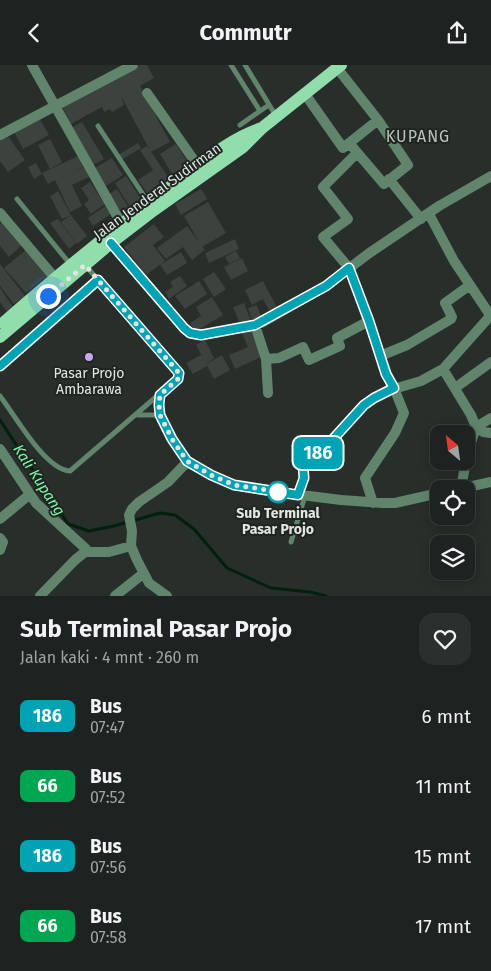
<!DOCTYPE html>
<html lang="id">
<head>
<meta charset="utf-8">
<style>
  body { margin:0; font-family:"Fira Sans",sans-serif; background:#2b2f2d; color:#f1f3f6; height:100vh; display:flex; flex-direction:column; font-size:19px; white-space:nowrap }
  * { box-sizing:border-box; margin:0 }
  p { font-size:16px; color:#a1a4a5 }
  .icon { flex:none; width:28px; height:28px; fill:none; stroke:currentColor; stroke-width:2; stroke-linecap:round; stroke-linejoin:round }
  .map { position:relative; height:531px; overflow:hidden }
  .details { display:flex; flex-direction:column; background:#1e2220; flex:1 }
  .details>* { flex:none }
  .badge { padding:0 10px; border-radius:8px; font-size:18px; line-height:32px }
  .needle { width:32px; rotate:331deg }
  .fabs { position:absolute; left:430px; top:360px; display:grid; gap:10px }
  .fabs a { display:grid; place-items:center; width:45px; height:45px; border-radius:10px; background:#1e2220; box-shadow:0 2px 12px #0003,0 0 0 1px #3c3f3e; font-size:25px }
  .you { position:absolute; width:25px; height:25px; margin:-12px; border:4px solid #fff; border-radius:50%; background:#1a73e8; box-shadow:0 0 0 8px #1a73e833 }
  .map>.badge { position:absolute; translate:-50% -50%; box-shadow:0 0 0 2px #fff }
  .round { display:grid; place-items:center; flex:none; width:52px; height:52px; border-radius:15px; background:#2b2f2d }
  .overview { display:flex; align-items:center; justify-content:space-between; height:85px; padding:0 20px }
  h1 { font-size:24px; font-weight:700; line-height:38px }
  ul { padding:0; list-style:none }
  li { display:flex; align-items:center; gap:15px; height:70px; padding:0 20px }
  li div { flex:1 }
  li b { display:block; font-size:19px }
  li em { font-style:normal }
  li .badge { min-width:55px; font-weight:700; text-align:center }
  header { display:flex; justify-content:space-between; align-items:center; height:65px; padding:0 20px; background:#1e2220; font-size:22px; font-weight:700 }
  .map>svg:first-child { display:block }
  .lines { fill:none; stroke-linecap:round; stroke-linejoin:round }
  .stream { stroke:#031f0e; stroke-width:3 }
  .building { fill:#3c423d }
  .service { stroke:#61846d; stroke-width:5 }
  .minor { stroke:#61846d; stroke-width:10 }
  .tertiary { stroke:#61846d; stroke-width:10 }
  .primary { stroke:#92ddac; stroke-width:12 }
  .line-casing { stroke:#fff; stroke-width:11 }
  .line { stroke:#00a3b4; stroke-width:8 }
  .walk { stroke:#e2e6e3; stroke-width:5; stroke-dasharray:0 9 }
  .poi-dot { fill:#c7a6ef; stroke:#1f2520; stroke-width:2 }
  .stop-dot { fill:#fff; stroke:#00a3b4; stroke-width:2.5 }
  .labels { text-anchor:middle; stroke-width:4; stroke-linejoin:round; paint-order:stroke }
  .street-label { font-size:14px; fill:#e2e6e3; stroke:#1f2520 }
  .poi-label { font-size:14px; fill:#e2e6e3; stroke:#1f2520 }
  .stop-label { font-size:14px; font-weight:bold; fill:#e2e6e3; stroke:#1f2520 }
  .water-label { font-size:15px; font-style:italic; fill:#80f6ad; stroke:#1f2520 }
  .quarter-label { font-size:16px; letter-spacing:1px; fill:#bac2bc; stroke:#1f2520 }
</style>
</head>
<body>
<header><svg class="icon" aria-label="back" viewBox="0 0 24 24"><path d="M15 5l-7 7 7 7"/></svg>Commutr<svg class="icon" aria-label="share" viewBox="0 0 24 24"><path d="M12 15V3M7 8l5-5 5 5M5 13v7h14v-7"/></svg></header>
<div class="map">
<svg width="491" height="531" viewBox="0 0 491 531">
  <rect width="100%" height="100%" fill="#282e2a"/>
  <g class="lines">
    <path class="stream" d="M0,355L68,459L89,466L114,461L160,448L175,450L194,464L227,503L271,523L310,527L326,531"/>
  </g>
  <path class="building" d="M140,0H147L154,13L140,21L170,77L151,87L121,31L124,40L112,47L110,44L104,47L102,42L71,59L62,41Z
    M38,51L49,70L23,84L13,65Z
    M82,57L104,94L93,100L71,63Z
    M6,68L25,95L8,107L0,96V72Z
    M50,74L62,97L50,104L38,80Z
    M138,78L141,83L121,95L118,90Z
    M176,79L189,99L172,109L160,89Z
    M147,81L169,113L147,128L138,115L153,105L140,85Z
    M78,91L83,102L73,107L84,102L89,112L72,120L82,141L70,147L55,115L48,119L42,108Z
    M112,93L123,110L106,121L95,103Z
    M36,98L42,109L34,114L28,102Z
    M126,111L141,134L130,142L115,118Z
    M90,117L105,139L91,149L84,139L89,135L81,123Z
    M117,124L129,143L122,148L109,129Z
    M201,124L207,134L181,150L175,139Z
    M58,126L71,150L62,154L50,131Z
    M208,137L226,168L202,182L184,151Z
    M105,141L111,149L93,161L88,153Z
    M71,150L87,171L77,179L61,157Z
    M58,154L76,178L69,184L50,158Z
    M3,156L22,180L9,192L0,181V159Z
    M154,159L164,172L153,180L165,196L146,210L124,182Z
    M187,161L205,185L192,195L183,182L166,194L157,183Z
    M235,174L239,184L209,198L205,188Z
    M26,185L48,210L26,228L4,203Z
    M236,186L240,193L229,199L225,192Z
    M181,187L187,198L167,210L160,200Z
    M242,193L248,206L231,215L224,202Z
    M0,199L25,231L14,239L0,221Z
    M214,207L226,224L214,232L203,214Z
    M180,211L187,221L169,234L165,227L173,222L170,217Z
    M199,216L207,229L185,244L175,231Z
    M263,216L279,246L272,250L263,234L252,240L245,225Z
    M0,223L13,242L7,247L0,237Z
    M212,232L223,250L195,267L190,258L201,251L196,242Z
    M244,238L251,256L241,261L233,242Z
    M257,240L262,255L253,258L248,243Z
    M250,262L263,291L235,304L229,290L248,282L241,266Z
    M205,275L214,293L206,299L222,290L230,305L214,314L207,301L193,309L186,298L201,290L204,295L196,280Z"/>
  <g class="lines">
    <path class="service" d="M231,0L260,46L269,40
      M245,0L276,51
      M240,60L260,46
      M98,61L148,137
      M17,134L70,199
      M0,301L98,215
      M0,331C15,350 45,405 70,406L178,313L179,308L85,200
      M138,350H160L159,340L160,329
      M291,477L305,431"/>
    <path class="minor" d="M337,3L378,55L408,100L384,119L349,78
      M147,28L198,101
      M305,29L343,83L378,55
      M0,70L133,0
      M357,88L323,122L348,154L323,172L349,203L391,320L394,323H397L421,316L443,304L491,250
      M389,114L421,154
      M0,148L55,213
      M429,149L454,196L490,250
      M111,178L184,263L191,268L201,270L255,260L265,256L326,221L368,189L439,141L491,111
      M255,260L266,294L268,328
      M380,291L407,280L451,254L452,252L445,238L470,220
      M266,294L279,293L303,282L309,295L340,281L337,273L369,256
      M443,304L471,350L476,362L483,367L491,368
      M455,323L491,297
      M160,350L172,374L187,397L211,410L234,420L262,425L341,435L383,438H395L439,428
      M0,384L36,438L86,484L85,487L75,495L40,531
      M466,393L476,362L491,353
      M461,423L466,396
      M459,424L491,417
      M298,430L304,413L303,400L305,397L324,384L364,340L374,333L394,323L404,348L395,368L365,413L373,438
      M0,454L29,430
      M0,473L3,477L0,485
      M85,487H109L131,481
      M115,531L144,508
      M167,531L149,518L137,495L131,481L132,466L129,450L132,444L139,437L168,417L187,397"/>
    <path class="tertiary" d="M32,0L121,158"/>
    <path class="primary" d="M3,258C59,209 116,162 175,118C203,97 229,74 262,63
      M0,272L111,178L154,145L243,82L262,63L341,0"/>
  </g>
  <g class="lines">
    <defs>
      <path id="line" d="M0,301L98,215L179,308L178,314L160,330L159,340L160,350L172,374L187,396L211,410L234,420L298,430L304,413L303,400L305,398L324,384L364,340L374,333L394,323L386,309L369,256L349,203L326,221L255,260L201,270L190,268L184,263L111,178"/>
    </defs>
    <use href="#line" class="line-casing"/>
    <use href="#line" class="line"/>
    <path class="walk" d="M48,231L85,200L179,308L178,314L160,330L159,340L160,350L172,374L187,396L211,410L234,420L281,427H278"/>
  </g>
  <circle class="poi-dot" cx="89" cy="292" r="5"/>
  <circle class="stop-dot" cx="278" cy="427" r="10"/>
  <g class="labels">
    <g class="street-label">
      <text transform="translate(157 126) rotate(-36)" y="5">Jalan Jenderal Sudirman</text>
    </g>
    <g class="poi-label">
      <text x="89" y="313">Pasar Projo<tspan x="89" dy="16">Ambarawa</tspan></text>
    </g>
    <g class="stop-label">
      <text x="278" y="453">Sub Terminal<tspan x="278" dy="16">Pasar Projo</tspan></text>
    </g>
    <g class="water-label">
      <text transform="translate(39 415) rotate(57)" y="5">Kali Kupang</text>
    </g>
    <g class="quarter-label">
      <text x="418" y="77">KUPANG</text>
    </g>
  </g>
</svg>
<div class="fabs">
<a><svg class="needle" viewBox="-14 -14 28 28"><path d="M0-13l5 13h-10z" fill="#e53935"/><path d="M0 13l5-13h-10z" fill="#a1a4a5"/></svg></a>
<a><svg class="icon" aria-label="locate" viewBox="0 0 24 24"><circle cx="12" cy="12" r="6"/><path d="M12 2v4M12 18v4M2 12h4M18 12h4"/></svg></a>
<a><svg class="icon" aria-label="layers" viewBox="0 0 24 24"><path d="M12 4l9 5-9 5-9-5zM3 14l9 5 9-5"/></svg></a>
</div>
<div class="you" style="left:48px;top:231px"></div>
<b class="badge" style="left:318px;top:388px;background:#00a3b4;color:#fff">186</b>
</div>
<section class="details">
<div class="overview"><div><h1>Sub Terminal Pasar Projo</h1><p>Jalan kaki · 4 mnt · 260 m</p></div><a class="round"><svg class="icon" aria-label="heart" viewBox="0 0 24 24"><path d="M12 20l-8-8c-3-5 5-10 8-4 3-6 11-1 8 4z"/></svg></a></div>
<ul>
<li><span class="badge" style="background:#00a3b4;color:#fff">186</span><div><b>Bus</b><p>07:47</p></div><em>6 mnt</em></li>
<li><span class="badge" style="background:#00a651;color:#fff">66</span><div><b>Bus</b><p>07:52</p></div><em>11 mnt</em></li>
<li><span class="badge" style="background:#00a3b4;color:#fff">186</span><div><b>Bus</b><p>07:56</p></div><em>15 mnt</em></li>
<li><span class="badge" style="background:#00a651;color:#fff">66</span><div><b>Bus</b><p>07:58</p></div><em>17 mnt</em></li>
</ul>
</section>
</body>
</html>
